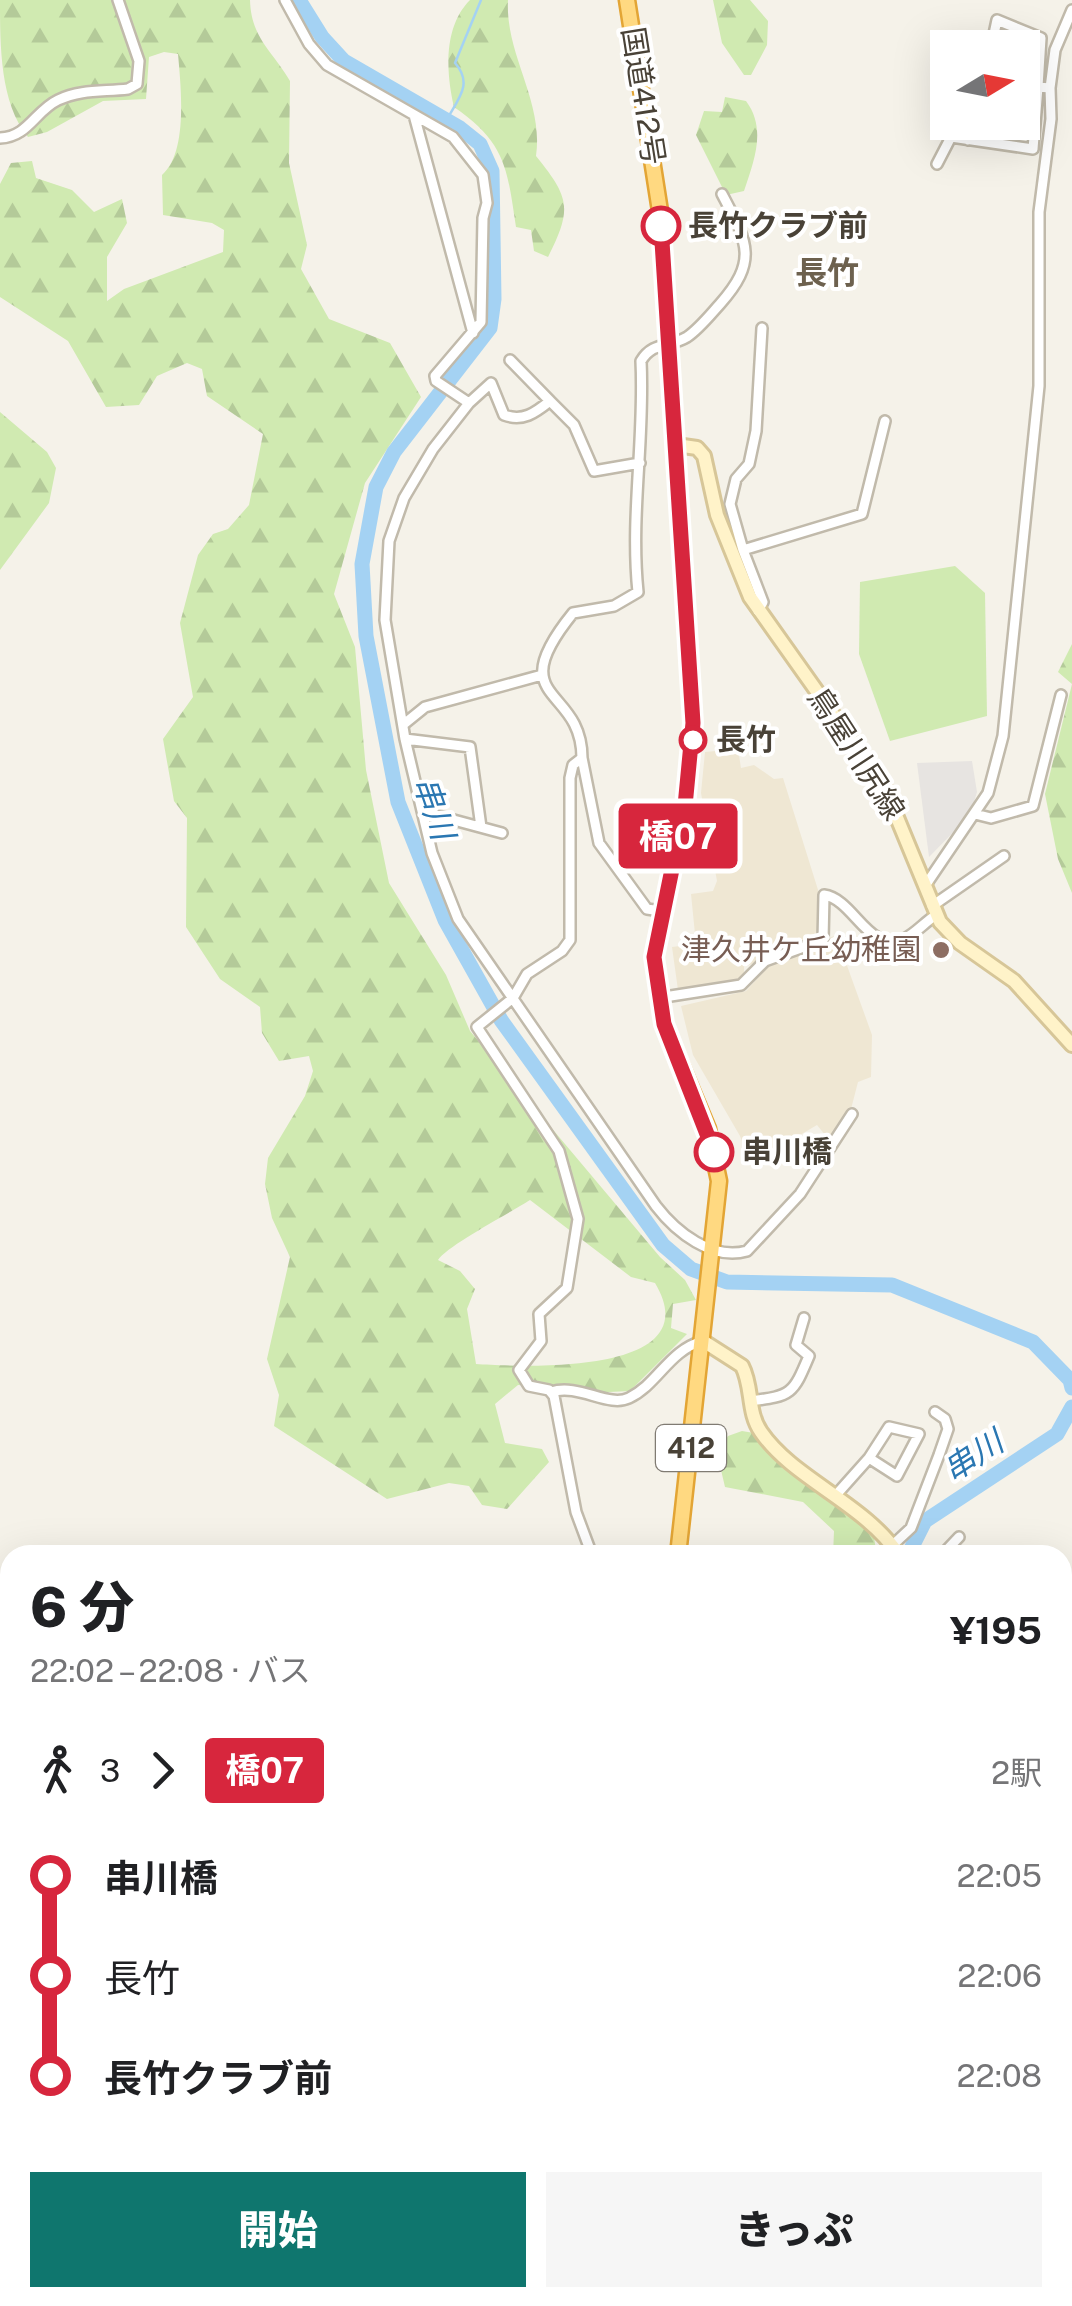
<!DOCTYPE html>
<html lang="ja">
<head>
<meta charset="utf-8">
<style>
  body { margin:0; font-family:"Public Sans","Noto Sans JP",sans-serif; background:#f6f6f6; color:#202124; height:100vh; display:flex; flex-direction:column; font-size:38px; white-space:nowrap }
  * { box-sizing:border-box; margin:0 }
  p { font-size:32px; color:#757577 }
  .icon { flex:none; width:55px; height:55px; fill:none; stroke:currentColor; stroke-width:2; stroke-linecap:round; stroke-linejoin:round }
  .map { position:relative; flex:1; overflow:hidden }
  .panel { position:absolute; left:0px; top:1545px; width:1072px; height:762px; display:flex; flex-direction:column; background:#fff; border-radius:30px 30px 0 0; box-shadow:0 10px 40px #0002 }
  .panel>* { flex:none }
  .badge { padding:0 20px; border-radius:8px; font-size:35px; line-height:65px }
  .needle { width:65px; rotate:80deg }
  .buttons { position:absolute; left:930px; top:30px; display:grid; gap:20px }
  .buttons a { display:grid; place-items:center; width:110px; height:110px; border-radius:0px; background:#fff; box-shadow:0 10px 40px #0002; font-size:50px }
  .map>.badge { position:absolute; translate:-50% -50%; box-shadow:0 0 0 5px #fff }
  .legs { display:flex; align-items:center; gap:15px; height:110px; padding:0 30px; font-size:32px }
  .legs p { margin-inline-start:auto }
  .overview { display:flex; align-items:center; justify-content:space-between; height:170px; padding:0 30px }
  h1 { font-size:55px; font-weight:800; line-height:75px }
  .primary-button { display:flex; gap:20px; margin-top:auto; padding:20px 30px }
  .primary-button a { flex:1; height:115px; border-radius:0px; background:#0f766e; color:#fff; font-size:40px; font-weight:800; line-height:115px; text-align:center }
  .primary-button a+a { background:#f6f6f6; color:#202124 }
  ul { padding:0 30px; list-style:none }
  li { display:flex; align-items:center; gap:35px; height:100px; font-size:38px }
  li i { display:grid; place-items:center; width:15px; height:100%; margin:0 12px; background:currentColor }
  li i::after { content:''; width:25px; height:25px; margin:-12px; border:8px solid; border-radius:50%; background:#fff }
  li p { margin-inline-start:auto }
  li:first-child i { background:linear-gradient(#0000 50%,currentColor 0) }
  li:last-child i { background:linear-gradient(currentColor 50%,#0000 0) }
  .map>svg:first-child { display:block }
  .education { fill:#efe7d3 }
  .green { fill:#d0eab1 }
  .forest { fill:url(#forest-firs); fill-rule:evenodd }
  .parking { fill:#e7e4e1 }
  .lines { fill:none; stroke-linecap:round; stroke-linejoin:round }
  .stream { stroke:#a4d2f3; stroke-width:2.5 }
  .river { stroke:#a4d2f3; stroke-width:15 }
  .minor-casing { stroke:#c1baab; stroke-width:14 }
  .secondary-casing { stroke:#d7c698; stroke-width:18 }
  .trunk-casing { stroke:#e3a535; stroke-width:19 }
  .minor { stroke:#fff; stroke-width:9 }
  .secondary { stroke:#fff3c9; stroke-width:12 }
  .trunk { stroke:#ffd981; stroke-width:14 }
  .line-1-casing { stroke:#fff; stroke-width:22 }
  .line-1 { stroke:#d7263d; stroke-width:15 }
  .stop-1-dot { fill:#fff; stroke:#d7263d; stroke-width:5 }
  .education-dot { fill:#8d6e63; stroke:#fff; stroke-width:4 }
  .labels { text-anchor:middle; stroke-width:8; stroke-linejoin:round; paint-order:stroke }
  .shield { fill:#fff; stroke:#807b73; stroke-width:2.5 }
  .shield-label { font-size:28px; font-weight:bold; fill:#494237 }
  .street-label { font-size:30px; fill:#494237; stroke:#fff }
  .stop-label { font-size:30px; font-weight:bold; fill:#494237; stroke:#fff; text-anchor:start }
  .education-label { font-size:30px; fill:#785e54; stroke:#fff; text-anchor:end }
  .neighbourhood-label { font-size:32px; font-weight:bold; fill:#6d614e; stroke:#fff }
  .water-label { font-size:32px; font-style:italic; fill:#2a77b2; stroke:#fff }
</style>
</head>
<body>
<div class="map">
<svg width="1072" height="2306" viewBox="0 0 1072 2306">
  <defs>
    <pattern id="forest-firs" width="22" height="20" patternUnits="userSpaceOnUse" patternTransform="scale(2.5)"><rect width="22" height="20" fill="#d0eab1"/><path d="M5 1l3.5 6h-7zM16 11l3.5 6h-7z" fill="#b4ca99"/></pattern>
  </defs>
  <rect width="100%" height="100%" fill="#f5f2e9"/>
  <path class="education" d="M738,749L741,768L754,765L774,779L783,778L819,893L822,937L744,967V976L735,983L678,990L672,947L696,944L691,894L713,891L717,881L701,793L705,752Z
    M836,935L872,1035L871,1077L858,1082L850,1113L845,1114L830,1141L817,1125L751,1164L740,1136L693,1055L681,1006L746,991L771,964Z"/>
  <path class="green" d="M955,566L985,593L987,716L890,741L859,654L860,582Z"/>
  <path class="forest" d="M0,0H250C251,38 272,50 290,81L289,163L307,245L301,269L329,319L390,343L421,397L365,483L334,594L355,647L366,770L389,883L446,975L470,1031L660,1257L685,1280L696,1300L673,1304L671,1328L687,1334L630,1391L566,1394L548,1387L518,1385L495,1404L505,1443L542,1449L549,1462L507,1509L482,1505L469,1486L449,1483L387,1499L274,1426L279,1395L267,1359L290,1257L272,1218L265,1184L268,1158L305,1096L313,1071L309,1056L279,1061L262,1033L260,1007L220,979L186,927L187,818L174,801L163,739L193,697L180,623L198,555L213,534L228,529L249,505L263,434L207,396L202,369L187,363L157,376L139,405L106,407L68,341L0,297V184L11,163L32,161L36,178L72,190L94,212L122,199L127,223L107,257V301L124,289L223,252L224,230L212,223L163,215L162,175C188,152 181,88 178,54L164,52L149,57L146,99L103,101L47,132L28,137C0,103 0,46 0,0ZM530,1200L631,1277L655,1283C711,1376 524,1367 476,1364L467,1309L475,1289L460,1271L438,1260C448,1245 510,1213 530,1200Z
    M470,0H508C505,55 544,101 536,156C569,197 573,208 548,257L534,251L531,230L516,227C507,168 506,143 454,107C446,73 443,27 470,0Z
    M713,0H750L768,21L767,45L751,75H744L722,43Z
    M725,97L746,101C767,129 754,161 744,191L726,195L696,135L704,111L722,112Z
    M0,412L47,452L56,468L49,503L0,570Z
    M1072,644V893L1058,859L1045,794L1072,684L1058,672Z
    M742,1431L760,1434L873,1531L876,1550L872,1555H833L834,1531L803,1502L725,1487L717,1453L728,1436Z
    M10,2190V2298H87L85,2306H0V2196Z
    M668,2298H827L830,2306H667Z"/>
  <path class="parking" d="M972,761L977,792L970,815L929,857L917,763Z"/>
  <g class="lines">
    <path class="stream" d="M447,119C459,98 473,83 455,63L481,0
      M0,1801L10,1805
      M0,2235L10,2222"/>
    <path class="river" d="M299,0L322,37L344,61L460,128L480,144L492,171L494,299L490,328L394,452L376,487L362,564L366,636L398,802L445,920L501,1020L663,1245L691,1269L727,1282L892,1285L1033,1342L1070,1380L1072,1388
      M908,1555L925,1521L1057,1434L1072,1407
      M1013,2306V2298"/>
    <defs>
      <path id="minor" d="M285,0L309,44L327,65L453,137L483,175L487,203L483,218L481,322L435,376L436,381L469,403L433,449L404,498L389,541L385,620L405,739L432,853L458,919L656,1206C676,1232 712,1261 747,1251L800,1194L852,1114
        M991,48L997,20L1041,38L1038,87
        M414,115L473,333
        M0,138C28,137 35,111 58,100C81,89 104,92 128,89L137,84L139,61L118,0
        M968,140L972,122
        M937,164L951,137L1033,149L1038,87L1050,88
        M510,360L550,401
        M469,403L491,383L504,415C523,422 535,413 550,401L574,425L594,471L640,463
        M743,550L730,504L736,479L749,464L756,431L762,328
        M758,611L763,602L743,550L862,514L885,421
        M404,724L425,707L542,675
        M405,739L470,747L481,827
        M582,758C582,685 500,703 573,613L614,606L638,592C630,515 645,439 641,361C653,341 669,348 687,337C699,329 710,315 720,304C759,260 747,242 722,194
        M424,812L502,833
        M975,814L991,818L1033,806L1061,695
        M925,886L988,793L1003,736L1039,386V212L1051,119L1050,88L1055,50L1072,10
        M932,906L1004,856
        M658,998L741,985L765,961L823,940L824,895C854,899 868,954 904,939C915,934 925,922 936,915
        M551,1392C579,1383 608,1408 629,1398C658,1384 669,1350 703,1341
        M750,1401C792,1396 793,1394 809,1356L796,1345L804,1318
        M836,1495L869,1458L889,1427L919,1434L897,1476L869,1458
        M592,1555L576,1512L554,1396L549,1390L529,1386L519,1370L541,1341L539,1314L567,1288L578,1219L559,1151L477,1027L513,998L527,974L562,951L570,940V778L573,765L582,758L599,843L647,909L661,911
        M882,1555L911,1528L939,1455L948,1429L945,1419L935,1412
        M942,1555L959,1537
        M1062,1723L1072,1715
        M0,1738L10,1740
        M1062,1855L1072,1867
        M1062,2103L1072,2106
        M0,2193L10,2202
        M104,2298L123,2306
        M334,2298L361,2306
        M571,2298L585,2306
        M892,2298L894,2306
        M235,2306L244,2298"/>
      <path id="secondary" d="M676,445L697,448L704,456L717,515L750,597L884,786L940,922L960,943L1014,981L1072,1045
        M703,1341L742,1366C753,1387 747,1412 761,1432C793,1479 864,1503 899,1555
        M1062,2134L1072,2142"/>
      <path id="trunk" d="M627,0L660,211L693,723L685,806L654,957L664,1024L708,1129L719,1181L678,1555
        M0,1654L10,1657"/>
    </defs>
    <use href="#minor" class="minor-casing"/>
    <use href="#secondary" class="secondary-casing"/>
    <use href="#trunk" class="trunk-casing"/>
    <use href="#minor" class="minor"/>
    <use href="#secondary" class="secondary"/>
    <use href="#trunk" class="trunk"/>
  </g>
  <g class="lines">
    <defs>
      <path id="line-1" d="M661,226L693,723L685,806L654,957L664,1024L714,1152"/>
    </defs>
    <use href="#line-1" class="line-1-casing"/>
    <use href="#line-1" class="line-1"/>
  </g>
  <g class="stop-1-dot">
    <circle cx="661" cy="226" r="18"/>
    <circle cx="693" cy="740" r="12"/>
    <circle cx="714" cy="1152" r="18"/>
  </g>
  <circle class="education-dot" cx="941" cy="950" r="10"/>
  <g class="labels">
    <rect class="shield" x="656" y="1425" width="70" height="46" rx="8"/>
    <g class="shield-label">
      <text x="691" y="1458">412</text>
    </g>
    <g class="street-label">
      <text transform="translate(643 96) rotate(81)" y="10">国道412号</text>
      <text transform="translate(856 754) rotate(57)" y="10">鳥屋川尻線</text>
    </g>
    <g class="stop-label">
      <text x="688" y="236">長竹クラブ前</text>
      <text x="716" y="750">長竹</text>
      <text x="742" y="1162">串川橋</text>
    </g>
    <g class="education-label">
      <text x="921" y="960">津久井ケ丘幼稚園</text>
    </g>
    <g class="neighbourhood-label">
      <text x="827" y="284">長竹</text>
    </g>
    <g class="water-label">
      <text transform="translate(434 808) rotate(71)" y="11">串川</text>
      <text transform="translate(973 1456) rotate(-33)" y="11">串川</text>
    </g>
  </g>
</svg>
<div class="buttons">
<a><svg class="needle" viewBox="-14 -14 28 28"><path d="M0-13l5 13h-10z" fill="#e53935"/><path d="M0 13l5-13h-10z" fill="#757577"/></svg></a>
</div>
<b class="badge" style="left:678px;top:836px;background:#d7263d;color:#fff">橋07</b>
<section class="panel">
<div class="overview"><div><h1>6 分</h1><p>22:02 – 22:08 · バス</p></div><b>¥195</b></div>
<div class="legs"><svg class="icon" aria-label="walk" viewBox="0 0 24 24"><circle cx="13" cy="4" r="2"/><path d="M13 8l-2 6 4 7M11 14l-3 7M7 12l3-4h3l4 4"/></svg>3<svg class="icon" aria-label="forward" viewBox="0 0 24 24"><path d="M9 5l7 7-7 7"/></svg><b class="badge" style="background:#d7263d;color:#fff">橋07</b><p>2駅</p></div>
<ul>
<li><i style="color:#d7263d"></i><b>串川橋</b><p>22:05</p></li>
<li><i style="color:#d7263d"></i><span>長竹</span><p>22:06</p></li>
<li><i style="color:#d7263d"></i><b>長竹クラブ前</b><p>22:08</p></li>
</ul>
<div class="primary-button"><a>開始</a><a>きっぷ</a></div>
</section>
</div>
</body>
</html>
